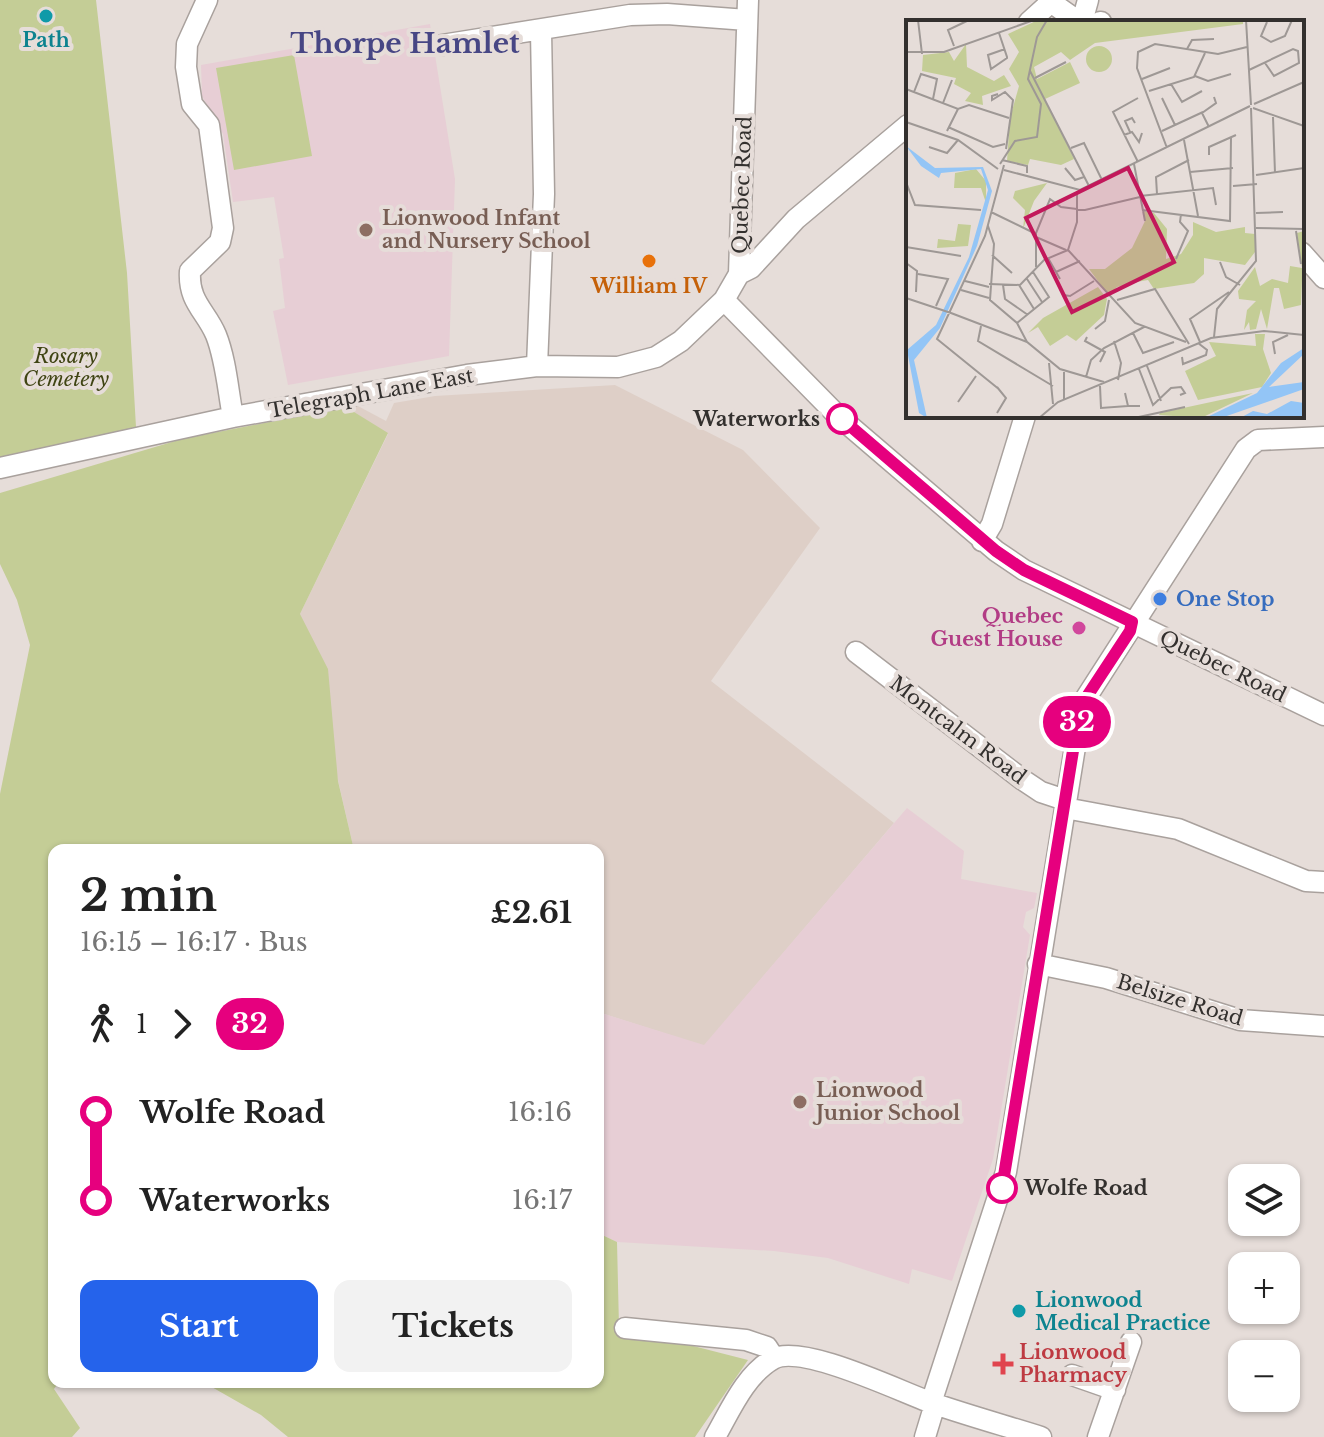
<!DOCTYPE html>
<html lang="en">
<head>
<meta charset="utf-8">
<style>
  body { margin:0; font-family:"Libre Baskerville",serif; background:#f2f2f2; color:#222; height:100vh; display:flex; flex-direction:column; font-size:30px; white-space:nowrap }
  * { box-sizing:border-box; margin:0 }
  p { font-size:26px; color:#767676 }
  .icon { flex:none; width:44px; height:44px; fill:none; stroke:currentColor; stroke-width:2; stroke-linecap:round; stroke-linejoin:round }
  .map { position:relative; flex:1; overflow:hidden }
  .drawer { position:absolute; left:48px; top:844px; width:556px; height:544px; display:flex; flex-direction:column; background:#fff; border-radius:16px; box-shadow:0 2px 6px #0004 }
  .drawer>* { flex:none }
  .badge { padding:0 16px; border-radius:26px; font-size:28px; line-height:52px }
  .tools { position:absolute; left:1228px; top:1164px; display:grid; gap:16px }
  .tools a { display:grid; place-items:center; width:72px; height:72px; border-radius:16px; background:#fff; box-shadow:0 2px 6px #0004; font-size:40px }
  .map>.badge { position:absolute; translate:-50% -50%; box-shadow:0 0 0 4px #fff }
  .legs { display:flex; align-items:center; gap:12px; height:88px; padding:0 32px; font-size:26px }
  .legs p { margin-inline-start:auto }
  .summary { display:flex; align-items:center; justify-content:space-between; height:136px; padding:0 32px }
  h1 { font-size:44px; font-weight:800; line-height:60px }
  .action { display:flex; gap:16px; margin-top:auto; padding:16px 32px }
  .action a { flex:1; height:92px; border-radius:16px; background:#2563eb; color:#fff; font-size:32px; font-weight:800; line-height:92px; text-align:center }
  .action a+a { background:#f2f2f2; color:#222 }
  ul { padding:0 32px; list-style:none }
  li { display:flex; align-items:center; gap:28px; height:88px; font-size:30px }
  li i { display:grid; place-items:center; width:12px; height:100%; margin:0 10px; background:currentColor }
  li i::after { content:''; width:20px; height:20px; margin:-10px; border:6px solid; border-radius:50%; background:#fff }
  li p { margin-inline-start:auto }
  li:first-child i { background:linear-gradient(#0000 50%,currentColor 0) }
  li:last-child i { background:linear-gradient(currentColor 50%,#0000 0) }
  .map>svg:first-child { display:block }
  .built { fill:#decfc7 }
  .education { fill:#e7ced5 }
  .green { fill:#c4cd96 }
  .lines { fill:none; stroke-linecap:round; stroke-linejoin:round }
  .minor-casing { stroke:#a9a19d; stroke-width:23 }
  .minor { stroke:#fff; stroke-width:20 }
  .line-1-casing { stroke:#fff; stroke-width:18 }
  .line-1 { stroke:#e6007e; stroke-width:12 }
  .culture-dot { fill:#0f9aa8; stroke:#e6ddd9; stroke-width:3 }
  .education-dot { fill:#8d6e63; stroke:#e6ddd9; stroke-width:3 }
  .food-dot { fill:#e8710a; stroke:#e6ddd9; stroke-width:3 }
  .stop-1-dot { fill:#fff; stroke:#e6007e; stroke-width:4 }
  .shop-dot { fill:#3f7fe0; stroke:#e6ddd9; stroke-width:3 }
  .hotel-dot { fill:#d1479c; stroke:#e6ddd9; stroke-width:3 }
  .health-dot { fill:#e0444e; stroke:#e6ddd9; stroke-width:3 }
  .labels { text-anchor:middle; stroke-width:8; stroke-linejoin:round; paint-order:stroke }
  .culture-label { font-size:20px; font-weight:bold; fill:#0d838f; stroke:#e6ddd9 }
  .street-label { font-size:20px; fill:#33302e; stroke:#e6ddd9 }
  .education-label { font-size:20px; font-weight:bold; fill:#785e54; stroke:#e6ddd9; text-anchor:start }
  .food-label { font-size:20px; font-weight:bold; fill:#c56008; stroke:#e6ddd9 }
  .park-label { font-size:20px; font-style:italic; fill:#3f4413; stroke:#e6ddd9 }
  .stop-label { font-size:20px; font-weight:bold; fill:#33302e; stroke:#e6ddd9; text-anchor:end }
  .shop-label { font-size:20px; font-weight:bold; fill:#366cbe; stroke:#e6ddd9; text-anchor:start }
  .hotel-label { font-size:20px; font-weight:bold; fill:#b23c85; stroke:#e6ddd9; text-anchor:end }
  .health-label { font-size:20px; font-weight:bold; fill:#be3a42; stroke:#e6ddd9; text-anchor:start }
  .district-label { font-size:28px; font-weight:bold; fill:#474684; stroke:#e6ddd9 }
  .inset-road { fill:none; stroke:#9e9895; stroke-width:2 }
  .view { fill:#c2185b; fill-opacity:0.15; stroke:#c2185b; stroke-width:4 }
  .inset-edge { fill:none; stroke:#33302e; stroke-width:4 }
</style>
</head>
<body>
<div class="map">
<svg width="1324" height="1437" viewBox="0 0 1324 1437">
  <rect width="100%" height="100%" fill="#e6ddd9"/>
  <path class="built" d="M615,385L743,450L820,528L711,681L894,823L704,1046L598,1012V850H354L300,614L388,434L346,407L356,405L386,421L394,403L435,396Z"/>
  <path class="education" d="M430,24L455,179L449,356L288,385L273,311L285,308L279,259L284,258L274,197L233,202L223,134L202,96L201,65Z
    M907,808L964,851L961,879L1037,893L1034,908L1026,912L1023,927L1030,935L993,1159L952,1281L912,1269L909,1284L828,1258L774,1251L617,1242L598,1233V1012L704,1045Z"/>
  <path class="green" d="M0,0H96L127,273L136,427L0,459Z
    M294,55L312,156L234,170L216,68Z
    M346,407L388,433L300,614L328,669L338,781L354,850H54V1382H59L54,1389L80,1428L72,1437H0V794L30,645L17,600L0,564V493L182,439Z
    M598,1233L617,1242L619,1327L748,1360L695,1437H288L261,1415L203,1382H598Z"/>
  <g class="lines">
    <defs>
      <path id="minor" d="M207,0L187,44L186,67L192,104L209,125L223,228L220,242L190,271C188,302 206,311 216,335C226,360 228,391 233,417
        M1048,0L1079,22
        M1029,22L1051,2
        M1082,22L1088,0
        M1100,22H1101
        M442,45L630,15L667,14L747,20
        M1302,253L1324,278
        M739,274L751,268L796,219L908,125
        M724,300L837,415L996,551L1024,570L1324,715
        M537,366L544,194L541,31
        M0,468L233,417L467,375L537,366L618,367L656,357L681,341L724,300L739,274L748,0
        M982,541L992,524L1025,416
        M856,652L1023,780L1041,792L1065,800
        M1065,808L1178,829L1306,881L1324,882
        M1038,964L1106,978L1240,1020L1324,1026
        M625,1328L746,1340L767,1347L774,1358
        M1072,1375L1115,1390
        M931,1403L1006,1172L1082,704L1246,449L1258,440L1324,437
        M715,1437C730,1411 745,1375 773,1359C802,1343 903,1393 935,1404C970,1416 1006,1426 1041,1437
        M925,1437L935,1404
        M1098,1437L1131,1342"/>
    </defs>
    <use href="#minor" class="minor-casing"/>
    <use href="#minor" class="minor"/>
  </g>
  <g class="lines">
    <defs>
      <path id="line-1" d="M842,419L996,551L1024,570L1132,622L1130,631L1082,704L1078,720L1002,1188"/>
    </defs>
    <use href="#line-1" class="line-1-casing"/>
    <use href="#line-1" class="line-1"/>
  </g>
  <g class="culture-dot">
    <circle cx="46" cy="16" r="8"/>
    <circle cx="1019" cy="1311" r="8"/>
  </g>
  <g class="education-dot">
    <circle cx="366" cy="230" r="8"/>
    <circle cx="800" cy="1102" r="8"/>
  </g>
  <circle class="food-dot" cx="649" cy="261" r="8"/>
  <g class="stop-1-dot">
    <circle cx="842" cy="419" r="14"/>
    <circle cx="1002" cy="1188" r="14"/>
  </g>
  <circle class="shop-dot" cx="1160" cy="599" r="8"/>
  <circle class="hotel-dot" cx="1079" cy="628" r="8"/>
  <path class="health-dot" d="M999 1352h8v8h8v8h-8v8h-8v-8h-8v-8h8z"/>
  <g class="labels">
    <g class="culture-label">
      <text x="46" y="47">Path</text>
      <text x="1035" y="1307" text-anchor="start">Lionwood<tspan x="1035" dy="23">Medical Practice</tspan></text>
    </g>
    <g class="street-label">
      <text transform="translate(742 185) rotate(-88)" y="7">Quebec Road</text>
      <text transform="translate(371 393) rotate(-10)" y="7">Telegraph Lane East</text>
      <text transform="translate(1223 666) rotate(26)" y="7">Quebec Road</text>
      <text transform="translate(958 730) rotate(37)" y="7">Montcalm Road</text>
      <text transform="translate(1180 1000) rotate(17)" y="7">Belsize Road</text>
    </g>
    <g class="education-label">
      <text x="382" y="225">Lionwood Infant<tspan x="382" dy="23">and Nursery School</tspan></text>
      <text x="816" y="1097">Lionwood<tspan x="816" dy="23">Junior School</tspan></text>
    </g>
    <g class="food-label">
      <text x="649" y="293">William IV</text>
    </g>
    <g class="park-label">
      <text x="66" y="363">Rosary<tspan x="66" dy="23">Cemetery</tspan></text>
    </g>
    <g class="stop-label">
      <text x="820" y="426">Waterworks</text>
      <text x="1024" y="1195" text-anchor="start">Wolfe Road</text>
    </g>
    <g class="shop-label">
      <text x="1176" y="606">One Stop</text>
    </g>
    <g class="hotel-label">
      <text x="1063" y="623">Quebec<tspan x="1063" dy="23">Guest House</tspan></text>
    </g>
    <g class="health-label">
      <text x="1019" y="1359">Lionwood<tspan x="1019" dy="23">Pharmacy</tspan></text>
    </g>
    <g class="district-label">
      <text x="405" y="53">Thorpe Hamlet</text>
    </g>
  </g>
  <g transform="translate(906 20)">
    <rect width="398" height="398" fill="#e6ddd9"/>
    <path d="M132,0H337V4L189,23L164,40L155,32L128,47L131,59L164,42L174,63L139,79L168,139L155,145L124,139L122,145L101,141L104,98L113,66L103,49L113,32L102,14ZM60,24L61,47L88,61L98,55L105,66L76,76L77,85L59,81L65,73L48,64L50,58L16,51L17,35L43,32L48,41ZM180 39a13 13 0 1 1 26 0a13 13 0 1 1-26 0ZM70,149L80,161V183L75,168H48L49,153ZM141,163L128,181L117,209L119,190L107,178L109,171ZM237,191L248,193L261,209L260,239L275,234L287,215V202L310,212L339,207V213L349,214V232L339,245L298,238V254L288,263L248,269L242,260L236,261L211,267L203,276L183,249H199L226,228L239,201ZM52,204L65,205L62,226L31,228L32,219L49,221ZM398,211L395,285L378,289L373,268H368L361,309L355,289L350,309L344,310L343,302L338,310L341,290L350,281L333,279L332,271L349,247L354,266L366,259L382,263L384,246L396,248L391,213ZM192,267L201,279L198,295L170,321L161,315L144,326L132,307L122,313L137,298ZM349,314H359L357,329L365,353L356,367L292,380L279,351L310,336L303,322L350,326ZM347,373L295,398L253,395L254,393Z" fill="#c4cd96"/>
    <path d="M0,126L29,148L77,147L86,171L71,226L34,308L8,340L21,398L13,393L1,330L30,305L63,237L82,170L75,149L35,153L33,158L15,146ZM398,328V334L363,367L398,362V369L315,398H299L351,373L375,343ZM385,381L398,383V398H334L347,391L361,394Z" fill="#93c5f6"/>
    <path class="inset-road" d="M12,0L16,34M340,0L345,85M361,2L355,16L365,22L379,16L386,0M93,13L101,37V38L85,49L82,35L99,29M0,15V58M48,26L42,10L63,0M281,29L286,20L308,19M0,32H38L128,0M343,50L387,29L392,31L393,43L368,56L359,43M124,51L183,166M289,56L302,61L325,54M129,58L160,42M236,59L264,48M265,64L276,82L296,71M0,69L52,89L63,85L103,98M243,71L288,57L299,33M8,72L15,54L31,59L27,79M92,74L86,76V80L99,72L107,80L100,129M232,78L207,92L232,142M256,78L269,105M37,83L46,60M348,84L398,62M347,88L398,106M367,97L369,153M0,102L52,120L92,149M42,107L87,127L99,124M303,107L296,93L310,83L308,77M41,111L52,89M256,111L297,92M224,112L219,101L226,98L229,103M218,115L226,112L233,122L236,113M278,120L292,196M23,127L41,133L52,120M165,128L178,123L196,160M261,128L231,48L232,32L249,24L312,34L341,27M303,135V127L330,115M96,140L121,146V153M94,144L109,121L131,117L135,84L122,59L131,17L141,0M228,144L239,201M159,148L169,160L178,157M98,150L174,170L344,86M284,152L327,148M350,155L398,148M0,162L9,185L75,190M327,166L351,164M251,174L250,157L283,140M234,176L307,168L310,185M236,190L324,201L325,117M85,192L130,214M350,193L377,192M82,206L88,224L84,280L111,303L121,322M350,208L398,209M390,211L395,244M130,217L160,230M0,227L55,236M162,230L229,303L280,322M162,230L171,202V171M86,235L106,253M142,238L154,259M270,239L282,211L274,202L275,194M314,242L320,257L334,265M0,243L11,251L10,272M130,247V213L144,179L155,187L179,190L234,177M150,252L174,241M12,254L42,259L30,286M121,259L136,282M59,261L83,267M83,264L114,265L138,240L162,230M97,265L99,279L122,295M113,265L128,289M55,270L83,278M157,275L164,276L188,261M0,278L45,293M211,280L249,269L283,324M45,293L121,322L154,349L198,362M111,303L143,277L127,252M75,306L72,321L147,366M189,309L199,301L203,280M227,313L237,333L268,322M181,317L179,321L199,332L194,342M308,317L311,289L350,241L345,88M208,321L215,343L212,360M294,322L284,299L323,272M369,334L367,322L382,315M276,337L277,344L300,335L301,330L292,323M143,343L147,384M241,346L255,381M233,349L247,385L265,368L275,367L279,373L274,375M180,357L185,340L198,328L238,307M194,366L195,388L222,386M91,367L100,378L91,393M94,370L31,319L79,216L98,145M219,373L222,386H234M158,379V350M52,382L70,356M133,398L152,382L305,318L358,311L398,315M228,398L279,387"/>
    <path class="view" d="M222,148L268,242L166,292L120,198Z"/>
    <rect width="398" height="398" class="inset-edge"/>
  </g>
</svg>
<div class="tools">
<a><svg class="icon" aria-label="layers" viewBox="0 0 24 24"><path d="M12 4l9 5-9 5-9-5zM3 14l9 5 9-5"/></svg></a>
<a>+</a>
<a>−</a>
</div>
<b class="badge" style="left:1077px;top:722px;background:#e6007e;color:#fff">32</b>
<section class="drawer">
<div class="summary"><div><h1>2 min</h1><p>16:15 – 16:17 · Bus</p></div><b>£2.61</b></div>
<div class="legs"><svg class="icon" aria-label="walk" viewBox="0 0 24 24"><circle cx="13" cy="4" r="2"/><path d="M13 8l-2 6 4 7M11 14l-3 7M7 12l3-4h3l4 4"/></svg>1<svg class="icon" aria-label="forward" viewBox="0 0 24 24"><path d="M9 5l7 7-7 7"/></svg><b class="badge" style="background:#e6007e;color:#fff">32</b></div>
<ul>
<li><i style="color:#e6007e"></i><b>Wolfe Road</b><p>16:16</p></li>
<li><i style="color:#e6007e"></i><b>Waterworks</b><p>16:17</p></li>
</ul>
<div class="action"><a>Start</a><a>Tickets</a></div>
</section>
</div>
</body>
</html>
